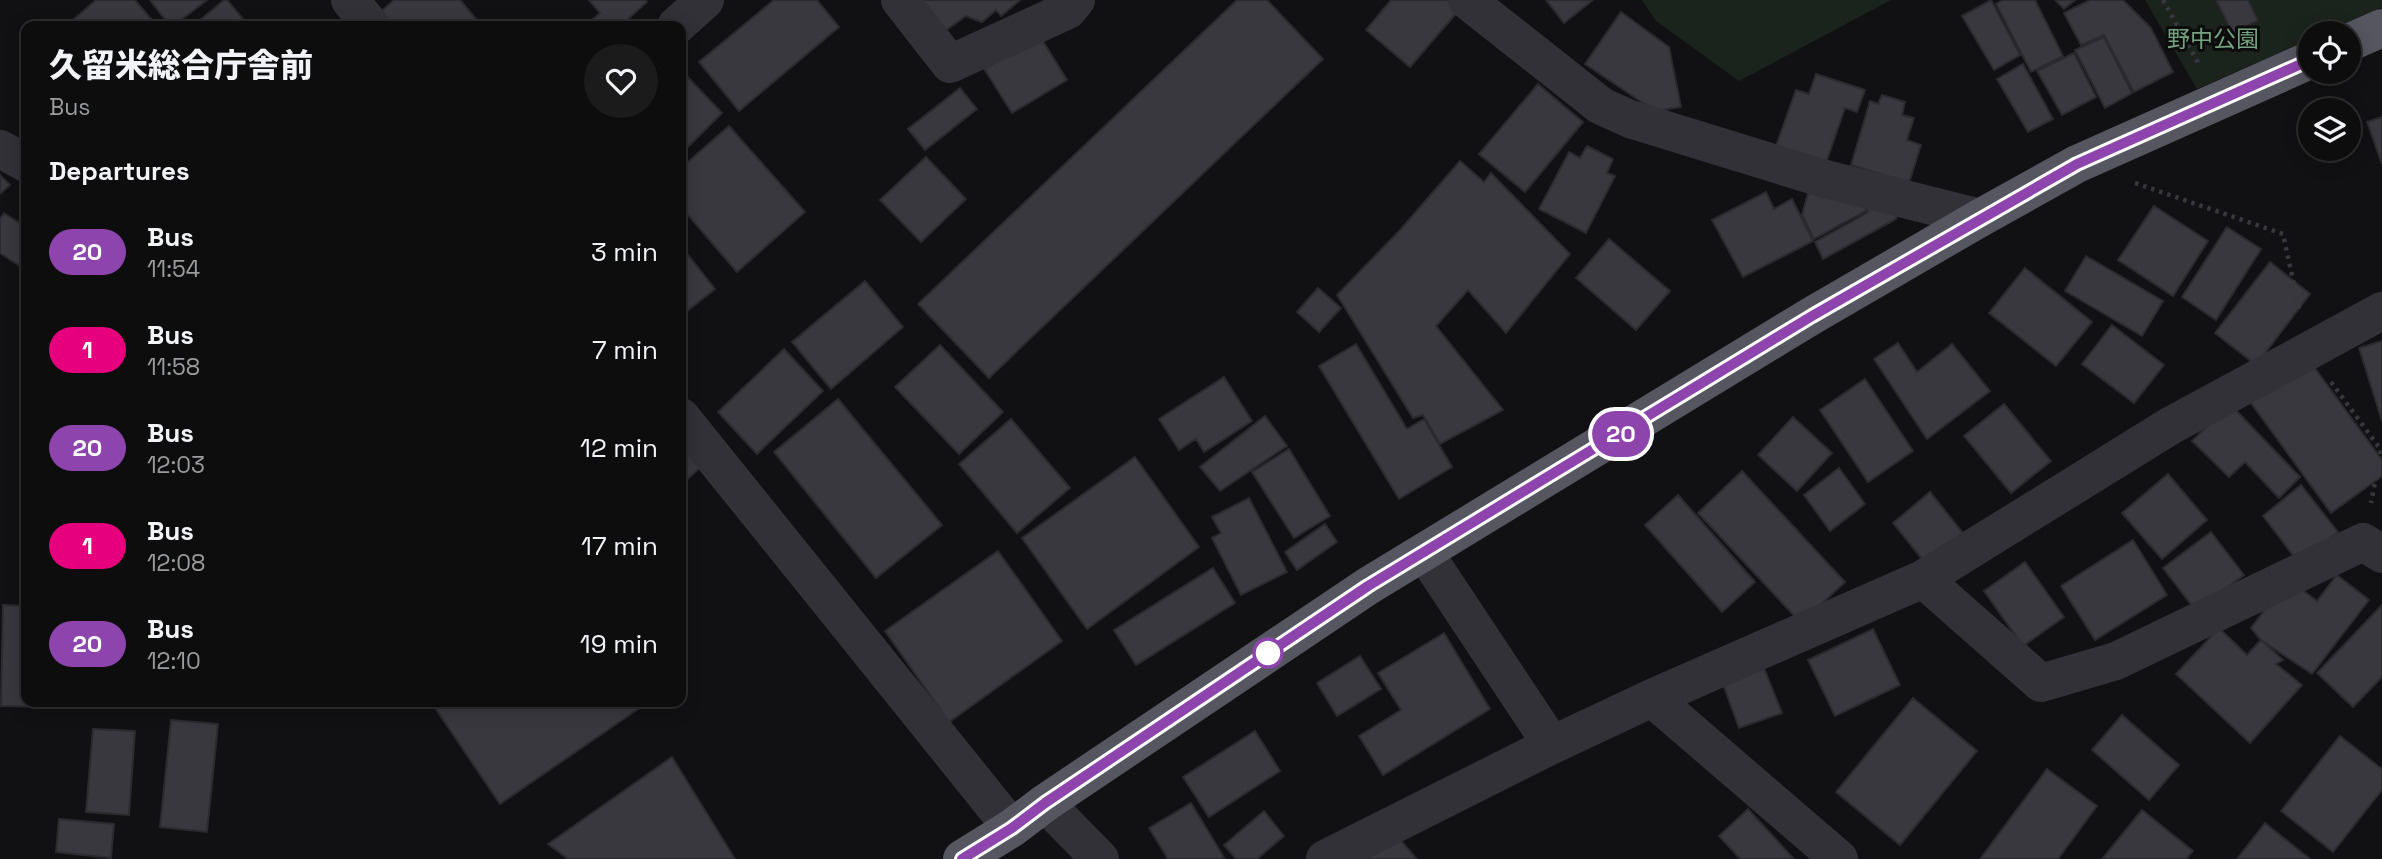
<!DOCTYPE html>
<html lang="en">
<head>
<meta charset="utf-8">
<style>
  body { margin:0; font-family:"Space Grotesk","Noto Sans JP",sans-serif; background:#1b1b1c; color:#f1f3f6; height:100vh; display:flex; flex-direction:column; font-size:26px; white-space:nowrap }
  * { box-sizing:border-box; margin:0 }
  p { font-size:23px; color:#9a9c9e }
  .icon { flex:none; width:38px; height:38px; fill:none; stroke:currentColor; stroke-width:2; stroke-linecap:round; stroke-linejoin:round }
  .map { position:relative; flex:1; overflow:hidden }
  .drawer { position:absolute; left:21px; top:21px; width:665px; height:686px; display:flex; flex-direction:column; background:#0d0d0e; border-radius:14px; box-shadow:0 4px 18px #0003,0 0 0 2px #2d2d2e }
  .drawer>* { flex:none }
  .badge { padding:0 14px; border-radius:23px; font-size:24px; line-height:46px }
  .tools { position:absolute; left:2298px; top:21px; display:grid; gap:14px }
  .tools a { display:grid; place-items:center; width:63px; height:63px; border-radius:50%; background:#0d0d0e; box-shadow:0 4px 18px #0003,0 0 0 2px #2d2d2e; font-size:35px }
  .map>.badge { position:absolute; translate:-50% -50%; box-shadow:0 0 0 4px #fff }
  h2 { padding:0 28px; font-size:26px; line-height:63px }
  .round { display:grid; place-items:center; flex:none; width:74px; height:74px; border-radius:37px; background:#1b1b1c }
  .headline { display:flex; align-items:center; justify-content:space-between; height:119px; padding:0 28px }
  h1 { font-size:33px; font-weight:800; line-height:52px }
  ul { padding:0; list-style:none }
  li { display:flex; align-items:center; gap:21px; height:98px; padding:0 28px }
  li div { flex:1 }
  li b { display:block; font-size:26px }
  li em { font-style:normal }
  li .badge { min-width:77px; font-weight:700; text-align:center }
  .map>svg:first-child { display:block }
  .park { fill:#1b231d }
  .building { fill:#38383e; stroke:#2b2a2f; stroke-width:2 }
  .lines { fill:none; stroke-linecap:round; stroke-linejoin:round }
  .path { stroke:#37383f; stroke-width:4.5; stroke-dasharray:3.5 5; stroke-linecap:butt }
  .minor { stroke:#323138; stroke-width:38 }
  .tertiary { stroke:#323138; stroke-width:38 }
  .trunk { stroke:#555660; stroke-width:38 }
  .line-casing { stroke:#fff; stroke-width:16 }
  .line { stroke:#8e44ad; stroke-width:10 }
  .stop-dot { fill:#fff; stroke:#8e44ad; stroke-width:3.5 }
  .labels { text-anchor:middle; stroke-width:6; stroke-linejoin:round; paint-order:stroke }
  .park-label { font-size:23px; fill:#75a280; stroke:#0c0c0d }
</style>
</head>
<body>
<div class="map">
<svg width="2382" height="859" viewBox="0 0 2382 859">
  <rect width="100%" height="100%" fill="#111113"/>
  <path class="park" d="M1642,0H1891L1739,81L1656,21Z
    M2145,0H2382V7L2323,33H2310V39L2197,89Z"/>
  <path class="building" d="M96,0H135L157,26H66Z
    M150,0H207L173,26H170Z
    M224,0H227L249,26H193Z
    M394,0H460L482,26H388L378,14Z
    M589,0H645L647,2L629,18L636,26H599L593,19L600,13Z
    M774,0H817L839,27L739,111L699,62Z
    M916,0H1020L1001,16L996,10L982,22L966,16L945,31Z
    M1237,0H1267L1323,59L989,378L918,304Z
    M1391,0H1447L1459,10L1410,67L1366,30Z
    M1546,0H1593L1564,23Z
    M1991,0L2020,55L1994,70L1962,16Z
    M2003,0H2035L2063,56L2031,72L1996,4Z
    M2055,0H2075L2064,9Z
    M2090,0H2123L2151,28L2173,72L2134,92L2104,35L2081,45L2064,13Z
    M2216,0H2248L2258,20L2233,34Z
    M1621,12L1669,47L1681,107L1655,111L1585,64Z
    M1033,25L1067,80L1012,113L978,59Z
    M2104,37L2132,93L2105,108L2075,50Z
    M2074,53L2096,97L2062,115L2037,71Z
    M2023,64L2053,119L2028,132L1997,79Z
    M682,71L722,113L681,154V72Z
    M1816,74L1865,90L1857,112L1845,108L1826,163L1775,149L1796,90L1809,94Z
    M1538,84L1583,122L1525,192L1479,154Z
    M960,88L977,109L925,150L908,129Z
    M1882,95L1905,102L1902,115L1914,118L1907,140L1921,145L1909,183L1851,165L1870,101L1878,104Z
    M2382,117V164L2367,122Z
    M729,126L805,212L737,272L681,207V168Z
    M1587,146L1613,159L1607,173L1615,176L1586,233L1539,209L1569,152L1580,158Z
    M926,157L966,199L921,242L880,200Z
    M1460,161L1484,182L1491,173L1570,254L1506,333L1468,290L1436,326L1503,410L1440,444L1423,415L1413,418L1337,295L1401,229Z
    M0,175L10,185L0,194Z
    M1811,183L1869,202L1866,211L1814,239L1802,215Z
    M1766,192L1774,209L1792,199L1813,241L1743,277L1712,220Z
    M1872,202L1899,209L1896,219L1823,259L1815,242L1867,213Z
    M2154,206L2208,241L2173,296L2118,260Z
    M4,213L24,226L26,223V270L0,253V219Z
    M2227,227L2261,249L2216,320L2182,297Z
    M1609,239L1670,291L1636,330L1576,278Z
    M681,246L715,289L681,316Z
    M2086,256L2163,301L2142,336L2065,291Z
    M2270,262L2310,294L2256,365L2215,333Z
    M2025,268L2092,322L2056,366L1989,313Z
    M865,281L903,327L831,389L792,342Z
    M1318,288L1341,308L1319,332L1297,312Z
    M2112,325L2164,365L2134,403L2082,364Z
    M2382,341V421L2359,348Z
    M1898,343L1917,372L1952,344L1990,391L1927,439L1874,359Z
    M1356,344L1407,429L1424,419L1452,467L1399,499L1319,366Z
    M940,345L1003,412L959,454L895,387Z
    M784,349L823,391L757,454L718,412Z
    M2301,349L2382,460V476L2331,513L2243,392Z
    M1224,377L1252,421L1204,452L1196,439L1179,450L1159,419Z
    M1865,379L1913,451L1868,482L1820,410Z
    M838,399L942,525L876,578L774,452Z
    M2004,404L2051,461L2011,493L1964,436Z
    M2230,404L2300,477L2279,498L2245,462L2229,477L2192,441Z
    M1265,416L1287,446L1220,491L1200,467Z
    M1793,417L1832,453L1797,491L1758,455Z
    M1011,419L1070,488L1017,533L959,464Z
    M681,443L702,466L681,485Z
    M1289,449L1330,516L1294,538L1252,472Z
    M1135,457L1199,547L1087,629L1022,538Z
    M1839,468L1865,504L1830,531L1804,495Z
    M1742,471L1845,582L1801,623L1698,513Z
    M2168,474L2207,520L2162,559L2122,513Z
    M2301,485L2338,532L2299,563L2263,516Z
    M1930,492L1967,538L1930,569L1893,523Z
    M1678,495L1755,582L1722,612L1645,525Z
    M1249,498L1287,572L1241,595L1212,538L1221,533L1212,517Z
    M1325,524L1337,542L1297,570L1285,552Z
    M2211,532L2244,575L2196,611L2163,568Z
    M2133,540L2167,595L2095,640L2061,586Z
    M998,551L1062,641L949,722L885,631Z
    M2025,562L2064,617L2023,646L1984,591Z
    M1213,568L1235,603L1136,665L1114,630Z
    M2337,575L2369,600L2312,674L2261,640L2251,628L2288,579L2317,601Z
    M3,605L26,606V702H57V707L1,706Z
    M2382,605V677L2353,707L2317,673Z
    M2219,628L2247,655L2261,640L2283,660L2276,664L2302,685L2250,743L2176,674Z
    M1873,629L1900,685L1835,716L1808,660Z
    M1444,633L1490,709L1383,775L1359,736L1401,710L1378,673Z
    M1360,656L1381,689L1337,716L1317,683Z
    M1764,668L1782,713L1739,728L1723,684Z
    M1913,698L1977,751L1900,845L1836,792Z
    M431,702H637L641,707L500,804Z
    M2122,715L2179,765L2149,800L2092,750Z
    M171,720L218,724L207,832L160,827Z
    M93,729L135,731L129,815L86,812Z
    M1255,731L1280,771L1209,817L1183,777Z
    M2340,736L2382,769V790L2333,852L2281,811Z
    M672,757L735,859H568L548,844Z
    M2047,769L2097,806L2058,859H1980Z
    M1191,803L1225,859H1168L1149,828Z
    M1748,809L1794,859H1740L1719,836Z
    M2142,810L2193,851L2186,859H2102Z
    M1264,811L1284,836L1257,859H1236L1224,845Z
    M59,819L114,824L111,858L56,852Z
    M2265,823L2310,859H2237Z
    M1391,829L1417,859H1356Z"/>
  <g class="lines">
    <path class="path" d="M2163,0L2200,66
      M2135,183L2283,234L2300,312
      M2331,382L2381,450L2371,503"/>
    <path class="minor" d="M350,0L371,26
      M900,0L950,64L1068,10L1076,0
      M1467,0L1601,106L1630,119L1825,179L1980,218
      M676,26L705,0
      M0,149L26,163
      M681,417L1012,828
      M1424,552L1552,745
      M1923,579L2041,683L2116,661L2363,542L2382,554
      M1652,698L1839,859
      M1325,859L1552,745L1652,698L1923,579L2170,426L2382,311"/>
    <path class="tertiary" d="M1045,803L1100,859"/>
    <path class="trunk" d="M2348,43L2382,28
      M962,859L1012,828L1045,803L1368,586L1813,315L1980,218L2077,164L2310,60"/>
  </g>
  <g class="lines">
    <defs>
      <path id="line" d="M962,859L1012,828L1045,803L1368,586L1812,316L2077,164L2310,60"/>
    </defs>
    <use href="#line" class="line-casing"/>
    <use href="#line" class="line"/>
  </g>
  <circle class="stop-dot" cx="1268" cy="653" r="14"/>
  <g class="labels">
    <g class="park-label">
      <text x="2213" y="47">野中公園</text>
    </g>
  </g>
</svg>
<div class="tools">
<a><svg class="icon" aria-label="locate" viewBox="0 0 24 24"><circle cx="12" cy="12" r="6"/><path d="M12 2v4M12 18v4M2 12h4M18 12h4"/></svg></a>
<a><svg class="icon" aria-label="layers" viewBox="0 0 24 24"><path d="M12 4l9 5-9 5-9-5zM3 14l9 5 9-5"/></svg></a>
</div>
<b class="badge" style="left:1621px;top:434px;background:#8e44ad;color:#fff">20</b>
<section class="drawer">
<div class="headline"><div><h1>久留米総合庁舎前</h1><p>Bus</p></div><a class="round"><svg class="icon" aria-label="heart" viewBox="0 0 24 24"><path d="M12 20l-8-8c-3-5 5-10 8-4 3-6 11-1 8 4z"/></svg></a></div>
<h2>Departures</h2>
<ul>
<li><span class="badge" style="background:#8e44ad;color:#fff">20</span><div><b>Bus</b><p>11:54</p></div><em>3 min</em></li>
<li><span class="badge" style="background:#e6007e;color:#fff">1</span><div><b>Bus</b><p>11:58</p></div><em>7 min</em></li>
<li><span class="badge" style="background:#8e44ad;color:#fff">20</span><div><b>Bus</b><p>12:03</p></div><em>12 min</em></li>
<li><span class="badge" style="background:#e6007e;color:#fff">1</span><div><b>Bus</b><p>12:08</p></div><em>17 min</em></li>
<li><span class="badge" style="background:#8e44ad;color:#fff">20</span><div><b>Bus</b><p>12:10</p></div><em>19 min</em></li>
</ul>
</section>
</div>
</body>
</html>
